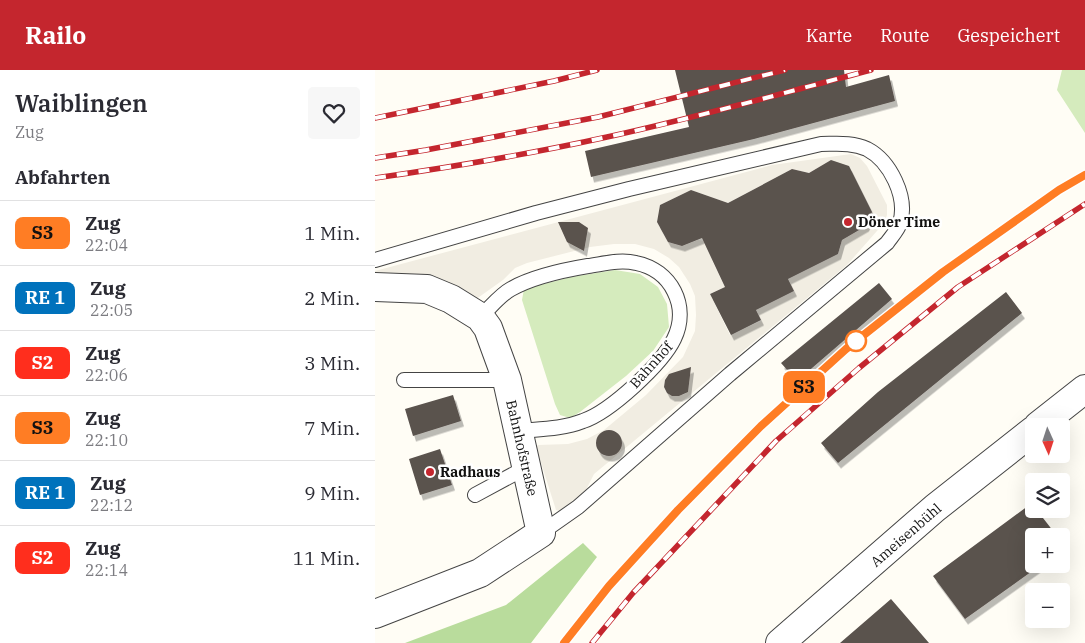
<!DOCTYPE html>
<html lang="de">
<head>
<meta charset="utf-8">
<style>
  body { margin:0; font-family:"IBM Plex Serif",serif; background:#f7f7f7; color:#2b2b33; height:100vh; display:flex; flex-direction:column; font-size:19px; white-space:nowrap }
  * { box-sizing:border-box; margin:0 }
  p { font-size:16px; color:#7c7c81 }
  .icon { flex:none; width:28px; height:28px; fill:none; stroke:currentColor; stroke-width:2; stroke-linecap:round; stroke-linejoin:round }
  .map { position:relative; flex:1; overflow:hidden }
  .drawer { display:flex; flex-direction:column; background:#fff; width:375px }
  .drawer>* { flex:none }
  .badge { padding:0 10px; border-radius:8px; font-size:18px; line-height:32px }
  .needle { width:32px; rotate:177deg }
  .controls { position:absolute; left:650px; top:348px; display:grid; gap:10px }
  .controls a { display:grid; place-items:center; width:45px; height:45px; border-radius:5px; background:#fff; box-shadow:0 5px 20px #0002; font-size:25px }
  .map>.badge { position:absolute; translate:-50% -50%; box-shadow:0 0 0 2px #fff }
  h2 { padding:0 15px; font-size:19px; line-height:45px }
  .round { display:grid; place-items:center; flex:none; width:52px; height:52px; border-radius:5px; background:#f7f7f7 }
  .headline { display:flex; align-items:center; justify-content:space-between; height:85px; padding:0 15px }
  h1 { font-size:24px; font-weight:600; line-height:38px }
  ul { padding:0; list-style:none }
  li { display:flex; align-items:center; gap:15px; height:65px; padding:0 15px; border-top:1px solid #e1e1e2 }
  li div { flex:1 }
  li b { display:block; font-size:19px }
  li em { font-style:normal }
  li .badge { min-width:55px; font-weight:700; text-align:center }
  header { display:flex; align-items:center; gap:30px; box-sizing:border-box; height:70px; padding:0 25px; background:#c4262e; color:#fff }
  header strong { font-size:24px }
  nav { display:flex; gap:28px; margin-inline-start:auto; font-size:18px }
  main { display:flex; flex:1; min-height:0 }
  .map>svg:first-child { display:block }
  .green { fill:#d5ebbd }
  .forest { fill:#b9dc9c }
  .plaza { fill:#f1ede2; fill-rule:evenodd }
  .building { fill:#5a524d; filter:url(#shadow) }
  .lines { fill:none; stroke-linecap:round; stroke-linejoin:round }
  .service-casing { stroke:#444; stroke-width:16 }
  .minor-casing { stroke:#444; stroke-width:30 }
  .service { stroke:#fff; stroke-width:14 }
  .minor { stroke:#fff; stroke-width:28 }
  .rail-casing { stroke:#c4262e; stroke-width:5.5 }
  .rail { stroke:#fff; stroke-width:4; stroke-dasharray:11; stroke-linecap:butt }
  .line-casing { stroke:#fff; stroke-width:11 }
  .line { stroke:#ff7d24; stroke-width:8 }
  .poi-dot { fill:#c4262e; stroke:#fff; stroke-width:2 }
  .stop-dot { fill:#fff; stroke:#ff7d24; stroke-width:2.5 }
  .labels { text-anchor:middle; stroke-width:5; stroke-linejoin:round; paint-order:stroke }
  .poi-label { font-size:14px; font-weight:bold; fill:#111; stroke:#fff; text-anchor:start }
  .street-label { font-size:14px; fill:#111; stroke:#fff }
</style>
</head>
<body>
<header>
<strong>Railo</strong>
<nav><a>Karte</a><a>Route</a><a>Gespeichert</a></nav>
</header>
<main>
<section class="drawer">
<div class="headline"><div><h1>Waiblingen</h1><p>Zug</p></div><a class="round"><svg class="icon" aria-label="heart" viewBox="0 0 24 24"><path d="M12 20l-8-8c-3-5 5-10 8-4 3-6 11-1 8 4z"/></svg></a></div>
<h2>Abfahrten</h2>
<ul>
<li><span class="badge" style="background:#ff7d24;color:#111">S3</span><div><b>Zug</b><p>22:04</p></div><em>1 Min.</em></li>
<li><span class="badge" style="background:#0072bc;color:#fff">RE 1</span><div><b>Zug</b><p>22:05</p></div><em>2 Min.</em></li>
<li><span class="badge" style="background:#ff2e1d;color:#fff">S2</span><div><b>Zug</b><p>22:06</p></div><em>3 Min.</em></li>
<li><span class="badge" style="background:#ff7d24;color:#111">S3</span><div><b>Zug</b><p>22:10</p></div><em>7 Min.</em></li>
<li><span class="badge" style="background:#0072bc;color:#fff">RE 1</span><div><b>Zug</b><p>22:12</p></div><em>9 Min.</em></li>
<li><span class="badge" style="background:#ff2e1d;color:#fff">S2</span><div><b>Zug</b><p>22:14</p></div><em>11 Min.</em></li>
</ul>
</section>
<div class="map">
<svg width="710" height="573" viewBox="0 0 710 573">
  <defs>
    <filter id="shadow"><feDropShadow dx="3" dy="5.5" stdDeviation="0" flood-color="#0004"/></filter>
  </defs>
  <rect width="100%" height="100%" fill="#fffdf5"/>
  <path class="green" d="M687,0H710V63L682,20Z
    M240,200L265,204L283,217L292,234L294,257L278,281L251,306L205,342L195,348L185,345L180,334L147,230L149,219L196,207Z"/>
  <path class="forest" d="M208,473L222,487L156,573H30L131,535Z"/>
  <path class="plaza" d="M476,84L485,88L492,96L512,135V145L509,153L472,195L219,404L208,426L186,441L181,440L161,377L163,375L193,374L212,369L229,360L271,325L308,287L320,261L321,245L320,226L315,214L304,197L294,188L279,179L260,174H239L215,177L152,193L140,198L128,210L97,232L0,210V201L397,95ZM456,90L497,142L491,156L467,170L463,184L413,209L419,221L381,240L386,251L355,265L335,224L350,217L329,171L323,170L307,176L293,172L282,152L285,135L316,120L353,133L417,99L434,103ZM294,304L312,308L314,313L313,319L310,324L304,326H297L292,323L289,317L290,310ZM234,360L241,362L245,366L247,372L246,378L242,383L236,386H229L223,381L221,375L222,367L227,362Z"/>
  <path class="building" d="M300,0H469L471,17L514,5L520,31L379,69L216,107L210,81L314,57Z
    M456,90L474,96L497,142L491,156L467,170L463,184L413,209L419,221L381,240L386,250L356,265L335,224L350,217L327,168L307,176L293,172L282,152L285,135L316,120L353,133L417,99L434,103Z
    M183,152H204L213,158L209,181L192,172Z
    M504,213L517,229L422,311L406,293Z
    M631,222L647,243L463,393L446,373L503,322Z
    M316,297L313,322L304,326H297L292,323L289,317L290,310L294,304Z
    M78,325L86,351L38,366L30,339Z
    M221 373a13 13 0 1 1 26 0a13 13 0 1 1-26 0Z
    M65,379L77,415L45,425L34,389Z
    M657,433L659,439H661L682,466H659V494H667L590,549L558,506Z
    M516,529L554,573H465Z"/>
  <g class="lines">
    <defs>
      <path id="service" d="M0,190L161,143L254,119L446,74C461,74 477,72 492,79C515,91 533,127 525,153C523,160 516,167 512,173L355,304L203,437L166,463
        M105,247C115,238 125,225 136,219C157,207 189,200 213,196C228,194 245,189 261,193C296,200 315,236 299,269C287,294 235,342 208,351C188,359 166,359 144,361
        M29,310H132
        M100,425L152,397"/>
      <path id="minor" d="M0,217L52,219L76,229L105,247L113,258L132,310L166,463L105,503L0,544
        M663,356L710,319
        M405,573L560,438L659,360"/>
    </defs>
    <use href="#service" class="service-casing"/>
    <use href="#minor" class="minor-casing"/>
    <use href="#service" class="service"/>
    <use href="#minor" class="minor"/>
    <defs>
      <path id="rail" d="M0,48L179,11L222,0
        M0,88L51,80L223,47L410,0
        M0,108C77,97 155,84 232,67C320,48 408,23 496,0
        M189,573C287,449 399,338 522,239C557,210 594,183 631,157C657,139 682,121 710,105
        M217,573L258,523L401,371L484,298L583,217L710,134"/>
    </defs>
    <use href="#rail" class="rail-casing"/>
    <use href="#rail" class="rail"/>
  </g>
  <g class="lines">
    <defs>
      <path id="line" d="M189,573L234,516L303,440L386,356L471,279L568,202L684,120L710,105"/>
    </defs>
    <use href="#line" class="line-casing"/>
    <use href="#line" class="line"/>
  </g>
  <g class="poi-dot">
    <circle cx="473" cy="152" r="5"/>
    <circle cx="55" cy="402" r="5"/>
  </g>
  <circle class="stop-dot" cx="481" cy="271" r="10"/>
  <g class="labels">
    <g class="poi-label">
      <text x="483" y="157">Döner Time</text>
      <text x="65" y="407">Radhaus</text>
    </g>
    <g class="street-label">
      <text transform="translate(276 295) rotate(-48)" y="5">Bahnhof</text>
      <text transform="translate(147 378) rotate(77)" y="5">Bahnhofstraße</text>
      <text transform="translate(531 465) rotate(-41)" y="5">Ameisenbühl</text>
    </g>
  </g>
</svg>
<div class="controls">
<a><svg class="needle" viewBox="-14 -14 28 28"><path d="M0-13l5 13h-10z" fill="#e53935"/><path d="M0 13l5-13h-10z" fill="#7c7c81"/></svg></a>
<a><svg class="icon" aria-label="layers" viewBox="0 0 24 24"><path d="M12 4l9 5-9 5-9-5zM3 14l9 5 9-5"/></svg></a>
<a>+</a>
<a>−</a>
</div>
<b class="badge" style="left:429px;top:317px;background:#ff7d24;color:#111">S3</b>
</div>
</main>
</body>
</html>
